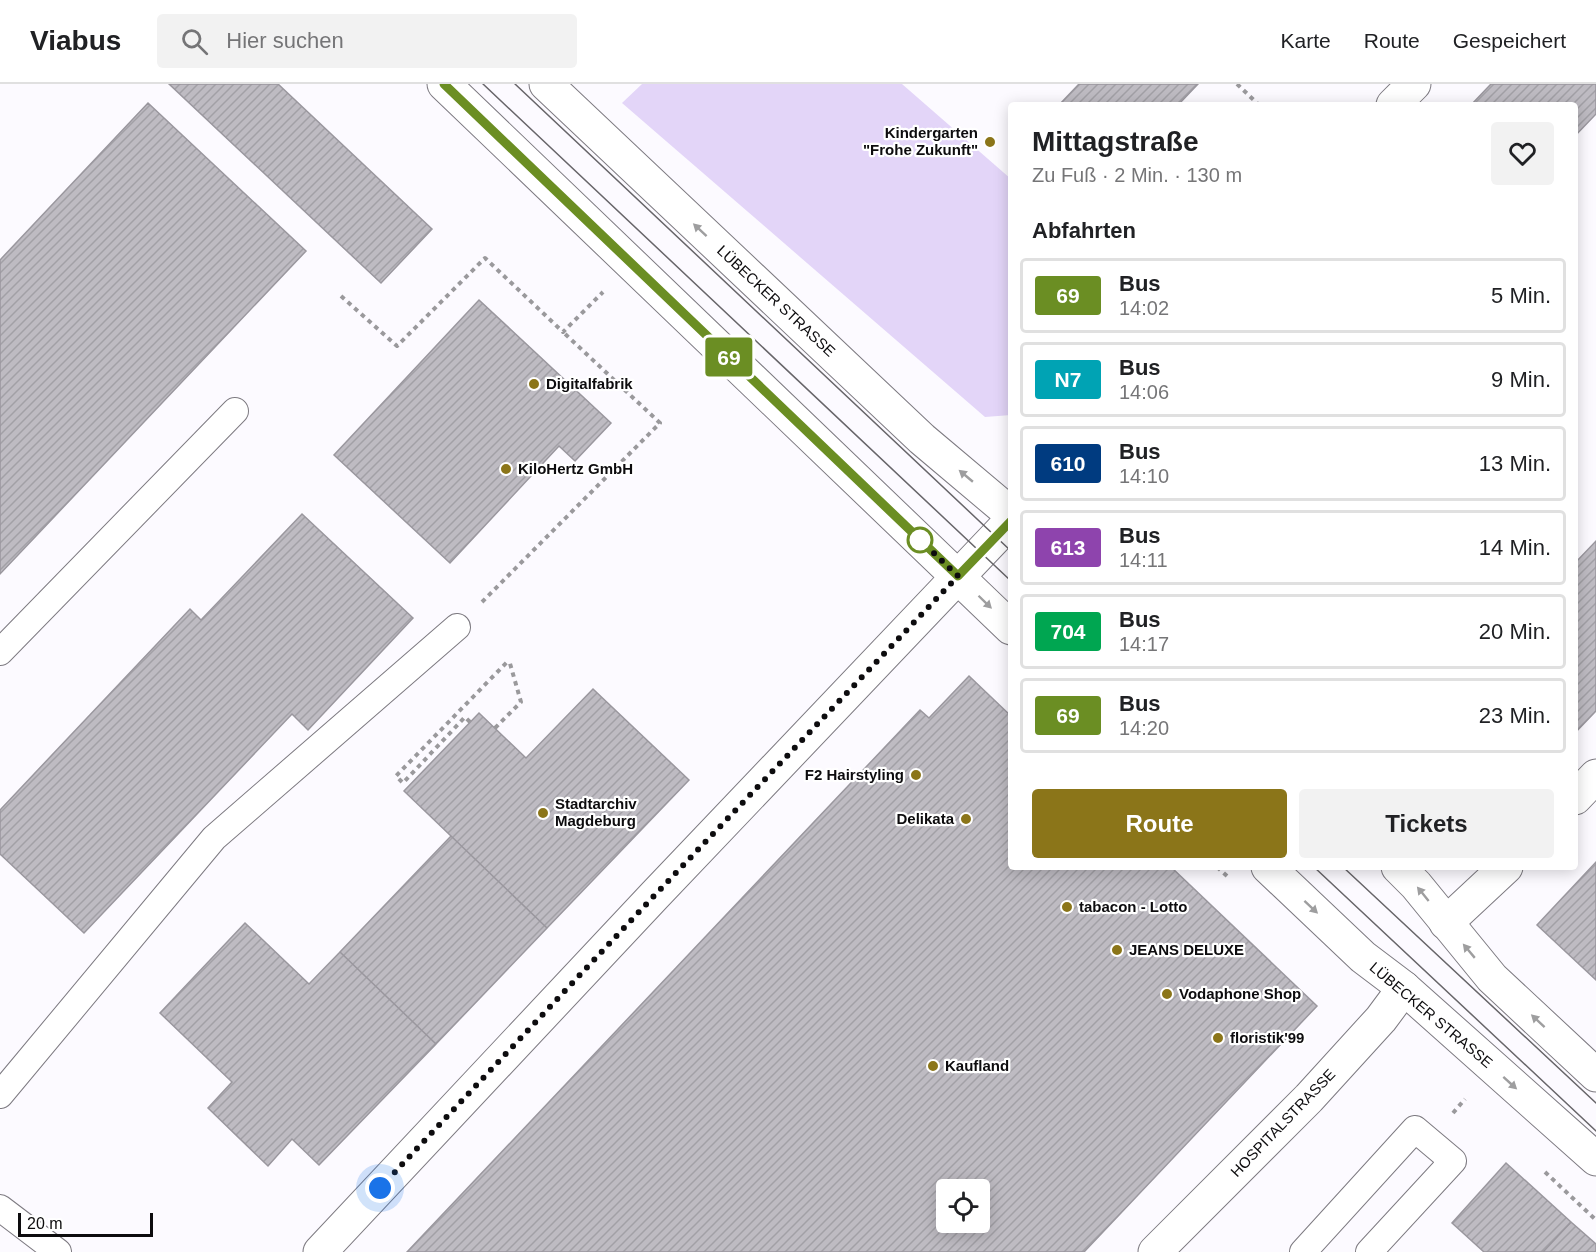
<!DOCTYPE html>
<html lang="de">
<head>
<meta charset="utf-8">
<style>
  body { margin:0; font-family:Helvetica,sans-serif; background:#f2f2f2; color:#202124; height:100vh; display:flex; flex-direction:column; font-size:22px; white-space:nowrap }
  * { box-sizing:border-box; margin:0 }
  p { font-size:20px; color:#757577 }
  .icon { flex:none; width:33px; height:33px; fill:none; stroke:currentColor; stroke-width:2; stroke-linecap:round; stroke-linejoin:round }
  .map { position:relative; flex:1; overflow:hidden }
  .sheet { position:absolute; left:1008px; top:18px; width:570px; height:768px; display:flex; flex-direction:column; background:#fff; border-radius:6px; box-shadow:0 3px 15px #0003 }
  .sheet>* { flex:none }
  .badge { padding:0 12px; border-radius:4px; font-size:21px; line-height:39px }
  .controls { position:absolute; left:936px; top:1095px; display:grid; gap:12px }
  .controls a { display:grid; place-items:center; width:54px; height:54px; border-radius:6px; background:#fff; box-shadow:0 3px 15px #0003; font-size:30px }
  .scale { position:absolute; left:18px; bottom:15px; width:135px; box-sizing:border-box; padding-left:6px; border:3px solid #0d0c0e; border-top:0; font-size:16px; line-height:21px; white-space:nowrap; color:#0d0c0e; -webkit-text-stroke:4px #fff; paint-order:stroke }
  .you { position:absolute; width:30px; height:30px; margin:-15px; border:4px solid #fff; border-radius:50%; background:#1a73e8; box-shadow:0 0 0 9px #1a73e833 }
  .map>.badge { position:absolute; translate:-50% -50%; box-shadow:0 0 0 3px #fff }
  h2 { padding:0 24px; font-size:22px; line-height:54px }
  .round { display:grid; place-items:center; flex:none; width:63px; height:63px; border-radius:6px; background:#f2f2f2 }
  .head { display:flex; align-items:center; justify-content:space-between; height:102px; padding:0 24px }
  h1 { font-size:28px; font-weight:600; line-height:45px }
  .primary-button { display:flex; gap:12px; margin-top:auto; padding:12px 24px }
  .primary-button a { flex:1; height:69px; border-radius:6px; background:#8b7519; color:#fff; font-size:24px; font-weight:600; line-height:69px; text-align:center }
  .primary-button a+a { background:#f2f2f2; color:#202124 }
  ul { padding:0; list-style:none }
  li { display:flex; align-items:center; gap:18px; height:75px; margin:0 12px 9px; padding:0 12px; border:3px solid #e0e0e0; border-radius:6px }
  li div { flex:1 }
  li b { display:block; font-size:22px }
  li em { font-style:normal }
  li .badge { min-width:66px; font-weight:700; text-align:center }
  header { display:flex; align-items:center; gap:36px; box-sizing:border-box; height:84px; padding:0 30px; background:#fff; border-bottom:2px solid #e0e0e0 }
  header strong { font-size:28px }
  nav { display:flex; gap:33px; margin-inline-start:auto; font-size:21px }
  .search { width:420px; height:54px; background:#f2f2f2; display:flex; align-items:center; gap:15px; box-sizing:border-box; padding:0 21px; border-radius:6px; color:#757577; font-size:22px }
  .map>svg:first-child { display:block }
  .park { fill:#e3d5f8 }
  .building { fill:url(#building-hatch); stroke:#9a979e; stroke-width:1.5; fill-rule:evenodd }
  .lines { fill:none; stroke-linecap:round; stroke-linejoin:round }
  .lane-casing { stroke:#7d7a81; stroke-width:28 }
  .street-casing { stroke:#7d7a81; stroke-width:35 }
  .secondary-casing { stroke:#7d7a81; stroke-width:35 }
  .path { stroke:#9a999c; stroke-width:4; stroke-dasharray:4.5 4.5; stroke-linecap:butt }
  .lane { stroke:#fff; stroke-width:26 }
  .street { stroke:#fff; stroke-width:33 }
  .secondary { stroke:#fff; stroke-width:33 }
  .tram { stroke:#676569; stroke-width:1.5 }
  .oneway { fill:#9e9e9f }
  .line-casing { stroke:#fff; stroke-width:14 }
  .line { stroke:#6b8e23; stroke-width:9 }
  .walk { stroke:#0d0c0e; stroke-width:6; stroke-dasharray:0 10.8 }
  .poi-dot { fill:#8b7519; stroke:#fff; stroke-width:2 }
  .stop-dot { fill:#fff; stroke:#6b8e23; stroke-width:3 }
  .labels { text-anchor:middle; stroke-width:4.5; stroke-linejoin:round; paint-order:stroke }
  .poi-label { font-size:15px; font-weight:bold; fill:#0d0c0e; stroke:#fff; text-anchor:start }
  .street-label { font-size:15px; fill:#0d0c0e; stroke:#fff }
</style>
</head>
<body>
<header>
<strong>Viabus</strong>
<div class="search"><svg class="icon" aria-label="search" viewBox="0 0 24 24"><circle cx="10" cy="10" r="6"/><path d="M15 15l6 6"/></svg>Hier suchen</div>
<nav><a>Karte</a><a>Route</a><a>Gespeichert</a></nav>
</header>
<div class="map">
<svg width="1596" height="1168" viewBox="0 0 1596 1168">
  <defs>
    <pattern id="building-hatch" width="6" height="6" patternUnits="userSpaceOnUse" patternTransform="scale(1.5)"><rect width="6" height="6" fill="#bebbc2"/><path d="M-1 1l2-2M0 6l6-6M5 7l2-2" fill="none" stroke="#a2a0a6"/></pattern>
  </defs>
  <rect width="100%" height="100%" fill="#fcfaff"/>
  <path class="park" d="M642,0H902L1011,95V331L985,333L622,19Z"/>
  <path class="building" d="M169,0H278L432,145L381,199Z
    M1079,0H1198L1178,21H1059Z
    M1491,0H1596V30L1575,52V21H1471Z
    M148,19L306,167L0,490V176Z
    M479,216L611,339L575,377L559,362L450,479L334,371Z
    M302,430L413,534L308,646L292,630L84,849L0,770V726L190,525L201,536Z
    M1596,457V627L1575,649V479Z
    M969,592L1011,632V783H1171L1317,922L1084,1168H407L920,626L929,634ZM946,1106H980V1138H946Z
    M593,605L689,696L547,844L404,707L479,629L526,674Z
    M451,752L547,844L436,960L340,868Z
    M1596,778V896L1537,841Z
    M245,839L309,900L340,868L436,960L319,1081L292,1055L268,1082L208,1024L232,998L160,929Z
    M1506,1079L1571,1138L1543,1168H1484L1452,1139Z
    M1571,1138L1596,1160V1168H1543Z"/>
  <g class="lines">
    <defs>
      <path id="lane" d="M0,568L235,327
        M0,1011L214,754L457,543
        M0,1124L58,1168
        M1303,1168L1415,1045L1453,1077L1369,1168"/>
      <path id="street" d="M1575,714L1596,692
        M1446,839L1506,783
        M1155,1168L1309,1014L1381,935L1404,904"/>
      <path id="secondary" d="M444,0L1011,544
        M546,0L922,355L1011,430
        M1393,21L1414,0
        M1268,783L1363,873L1404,904L1596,1075
        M1398,783L1416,801L1492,894L1596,991
        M320,1168L654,812L1011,437"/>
    </defs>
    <use href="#lane" class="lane-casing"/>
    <use href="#street" class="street-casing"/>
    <use href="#secondary" class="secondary-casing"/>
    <path class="path" d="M1237,0L1259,21
      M341,212L397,262L485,174L563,248L603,208
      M482,518L660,339L563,248
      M470,638L465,633L403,699L396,692L509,576
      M495,644L521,618L509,576
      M1217,783L1228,793
      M1453,1029L1465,1015
      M1545,1088L1596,1136"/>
    <use href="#lane" class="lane"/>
    <use href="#street" class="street"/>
    <use href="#secondary" class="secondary"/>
    <path class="tram" d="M483,0L1011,497
      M515,0L1011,467
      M1314,783L1596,1047
      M1343,783L1596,1019"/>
  </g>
  <defs><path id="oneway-solid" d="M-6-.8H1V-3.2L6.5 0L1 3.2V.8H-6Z" transform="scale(1.5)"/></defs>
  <g class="oneway">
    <use href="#oneway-solid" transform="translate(700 146) rotate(-137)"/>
    <use href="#oneway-solid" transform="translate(966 392) rotate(-140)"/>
    <use href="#oneway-solid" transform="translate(985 518) rotate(44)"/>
    <use href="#oneway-solid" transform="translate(1423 810) rotate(-129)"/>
    <use href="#oneway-solid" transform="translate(1311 823) rotate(43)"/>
    <use href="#oneway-solid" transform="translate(1469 867) rotate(-130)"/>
    <use href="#oneway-solid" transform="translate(1538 937) rotate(-137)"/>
    <use href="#oneway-solid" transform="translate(1510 999) rotate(42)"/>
  </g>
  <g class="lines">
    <defs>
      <path id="line" d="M444,0L958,492L1011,437"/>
    </defs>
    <use href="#line" class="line-casing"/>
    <use href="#line" class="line"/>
    <path class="walk" d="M380,1104L654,812L958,492L920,456"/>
  </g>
  <g class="poi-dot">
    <circle cx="990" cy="58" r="6"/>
    <circle cx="534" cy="300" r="6"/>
    <circle cx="506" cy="385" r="6"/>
    <circle cx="916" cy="691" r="6"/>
    <circle cx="543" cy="729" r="6"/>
    <circle cx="966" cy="735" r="6"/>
    <circle cx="1067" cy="823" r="6"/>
    <circle cx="1117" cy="866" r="6"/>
    <circle cx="1167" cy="910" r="6"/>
    <circle cx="1218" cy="954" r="6"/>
    <circle cx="933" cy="982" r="6"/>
  </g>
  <circle class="stop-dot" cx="920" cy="456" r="12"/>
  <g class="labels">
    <g class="poi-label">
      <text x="978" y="54" text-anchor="end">Kindergarten<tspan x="978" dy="17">"Frohe Zukunft"</tspan></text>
      <text x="546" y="305">Digitalfabrik</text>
      <text x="518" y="390">KiloHertz GmbH</text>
      <text x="904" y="696" text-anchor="end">F2 Hairstyling</text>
      <text x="555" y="725">Stadtarchiv<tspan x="555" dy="17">Magdeburg</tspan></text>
      <text x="954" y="740" text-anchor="end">Delikata</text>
      <text x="1079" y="828">tabacon - Lotto</text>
      <text x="1129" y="871">JEANS DELUXE</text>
      <text x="1179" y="915">Vodaphone Shop</text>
      <text x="1230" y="959">floristik'99</text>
      <text x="945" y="987">Kaufland</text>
    </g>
    <g class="street-label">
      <text transform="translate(776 217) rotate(43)" y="5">LÜBECKER STRASSE</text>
      <text transform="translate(1431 931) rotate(40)" y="5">LÜBECKER STRASSE</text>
      <text transform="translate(1283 1039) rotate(-46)" y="5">HOSPITALSTRASSE</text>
    </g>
  </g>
</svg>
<div class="controls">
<a><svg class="icon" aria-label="locate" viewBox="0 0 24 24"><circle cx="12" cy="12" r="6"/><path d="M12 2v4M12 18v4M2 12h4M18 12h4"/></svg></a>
</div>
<div class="scale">20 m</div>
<div class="you" style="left:380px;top:1104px"></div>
<b class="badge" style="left:729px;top:273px;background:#6b8e23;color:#fff">69</b>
<section class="sheet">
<div class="head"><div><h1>Mittagstraße</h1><p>Zu Fuß · 2 Min. · 130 m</p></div><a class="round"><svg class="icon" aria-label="heart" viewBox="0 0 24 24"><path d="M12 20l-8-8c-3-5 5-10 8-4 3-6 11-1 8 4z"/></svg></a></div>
<h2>Abfahrten</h2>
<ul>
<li><span class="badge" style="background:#6b8e23;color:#fff">69</span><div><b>Bus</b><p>14:02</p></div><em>5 Min.</em></li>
<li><span class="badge" style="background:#00a3b4;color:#fff">N7</span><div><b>Bus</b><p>14:06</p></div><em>9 Min.</em></li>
<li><span class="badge" style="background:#003b80;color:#fff">610</span><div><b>Bus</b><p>14:10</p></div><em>13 Min.</em></li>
<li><span class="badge" style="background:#8e44ad;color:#fff">613</span><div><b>Bus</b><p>14:11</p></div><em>14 Min.</em></li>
<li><span class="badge" style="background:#00a651;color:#fff">704</span><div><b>Bus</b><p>14:17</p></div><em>20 Min.</em></li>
<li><span class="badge" style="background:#6b8e23;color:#fff">69</span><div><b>Bus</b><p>14:20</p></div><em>23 Min.</em></li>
</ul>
<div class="primary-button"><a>Route</a><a>Tickets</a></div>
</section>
</div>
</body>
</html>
